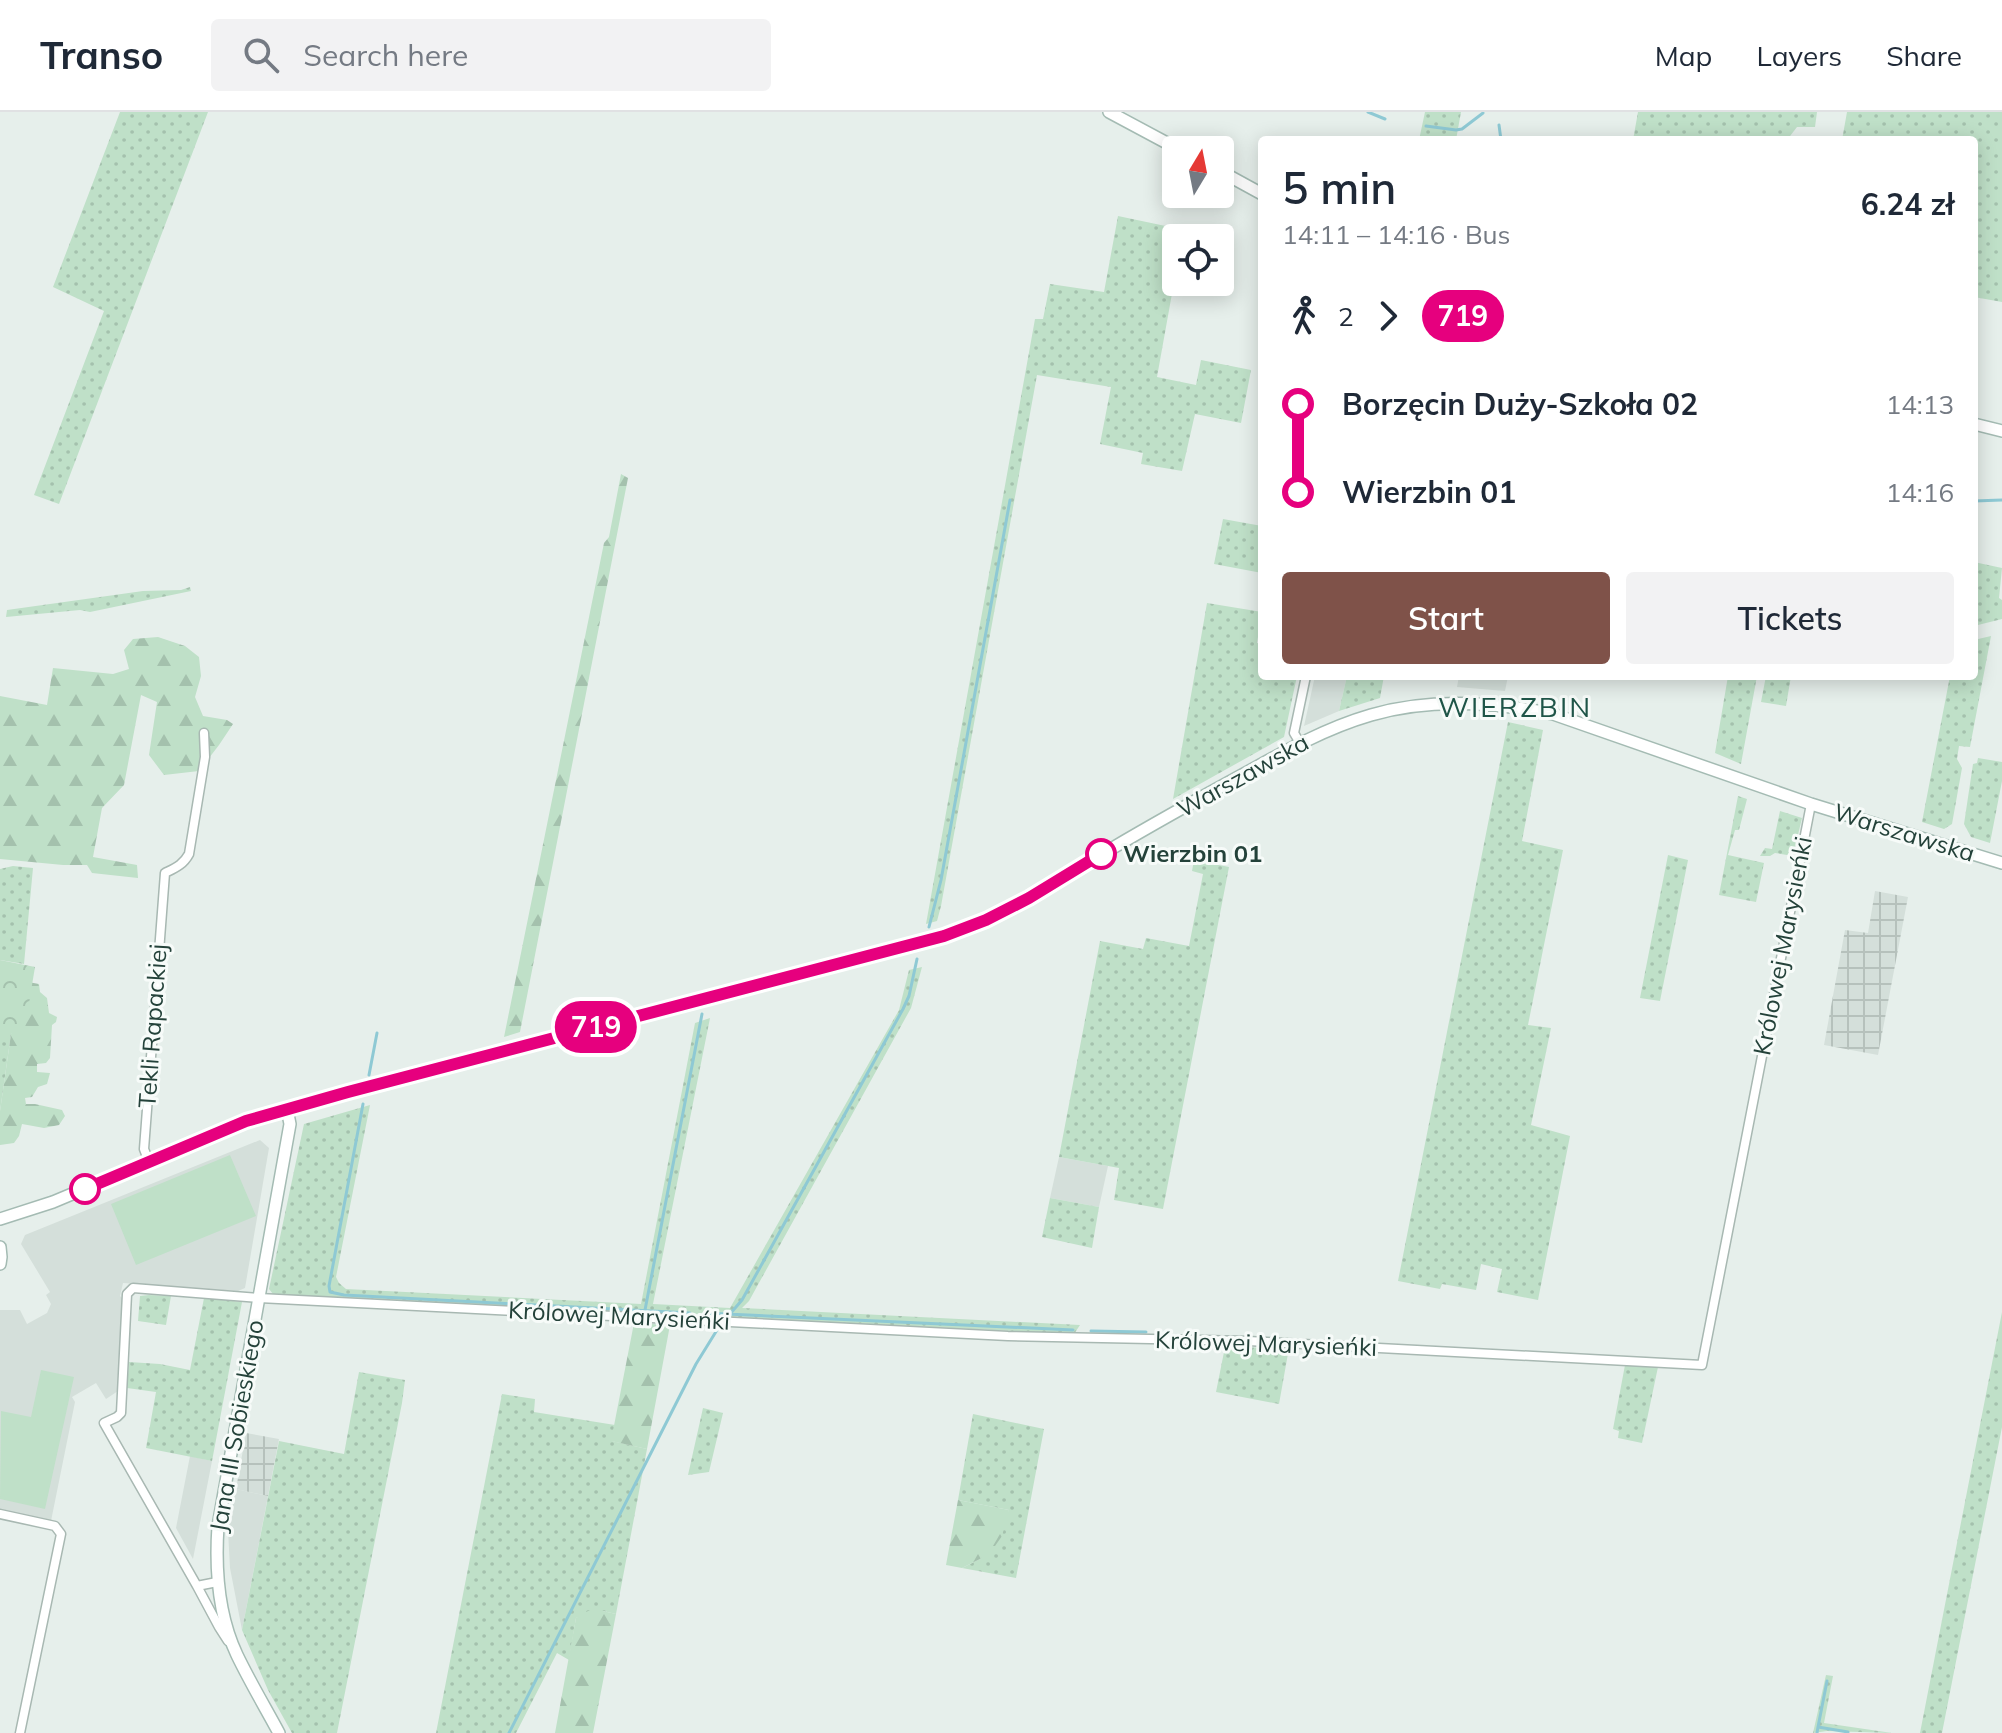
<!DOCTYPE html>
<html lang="en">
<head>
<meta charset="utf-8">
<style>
  body { margin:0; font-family:Mulish,sans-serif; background:#f2f2f3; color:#1f2937; height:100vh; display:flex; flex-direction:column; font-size:30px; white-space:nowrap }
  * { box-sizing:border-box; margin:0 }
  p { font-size:26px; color:#747a83 }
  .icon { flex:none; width:44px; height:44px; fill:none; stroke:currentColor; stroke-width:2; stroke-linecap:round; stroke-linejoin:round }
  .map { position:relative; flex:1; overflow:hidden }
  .panel { position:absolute; left:1258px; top:24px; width:720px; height:544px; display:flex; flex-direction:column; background:#fff; border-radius:8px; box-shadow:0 4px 20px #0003 }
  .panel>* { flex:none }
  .badge { padding:0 16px; border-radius:26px; font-size:28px; line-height:52px }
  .needle { width:52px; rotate:10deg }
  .controls { position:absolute; left:1162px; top:24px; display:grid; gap:16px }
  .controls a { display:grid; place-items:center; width:72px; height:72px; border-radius:8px; background:#fff; box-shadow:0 4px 20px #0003; font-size:40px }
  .map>.badge { position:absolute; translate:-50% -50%; box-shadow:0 0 0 4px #fff }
  .legs { display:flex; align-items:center; gap:12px; height:88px; padding:0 24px; font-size:26px }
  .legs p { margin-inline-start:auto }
  .head { display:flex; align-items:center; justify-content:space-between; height:136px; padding:0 24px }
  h1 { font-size:44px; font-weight:600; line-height:60px }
  .cta { display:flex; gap:16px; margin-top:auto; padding:16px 24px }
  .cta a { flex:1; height:92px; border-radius:8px; background:#7f5249; color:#fff; font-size:32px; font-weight:600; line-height:92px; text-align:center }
  .cta a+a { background:#f2f2f3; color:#1f2937 }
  ul { padding:0 24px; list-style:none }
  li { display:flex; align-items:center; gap:28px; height:88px; font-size:30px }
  li i { display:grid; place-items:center; width:12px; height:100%; margin:0 10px; background:currentColor }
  li i::after { content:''; width:20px; height:20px; margin:-10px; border:6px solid; border-radius:50%; background:#fff }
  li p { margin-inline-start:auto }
  li:first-child i { background:linear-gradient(#0000 50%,currentColor 0) }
  li:last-child i { background:linear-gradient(currentColor 50%,#0000 0) }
  header { display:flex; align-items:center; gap:48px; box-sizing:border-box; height:112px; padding:0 40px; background:#fff; border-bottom:2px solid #e0e1e3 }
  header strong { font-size:38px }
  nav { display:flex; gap:44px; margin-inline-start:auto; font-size:28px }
  .search { width:560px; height:72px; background:#f2f2f3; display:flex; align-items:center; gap:20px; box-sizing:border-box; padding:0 28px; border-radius:8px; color:#747a83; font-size:30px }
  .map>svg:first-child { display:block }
  .built { fill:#d4dfda }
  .industrial { fill:url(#industrial-grid) }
  .grass { fill:url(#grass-dots) }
  .forest { fill:url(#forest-firs) }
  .park { fill:url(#park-crowns) }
  .pitch { fill:#bfe0c8 }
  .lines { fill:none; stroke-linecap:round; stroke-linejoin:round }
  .stream { stroke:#8ec9d4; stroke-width:3 }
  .street-casing { stroke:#a8b8b2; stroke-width:11 }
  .secondary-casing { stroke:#a4bbb3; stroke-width:14 }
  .street { stroke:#fff; stroke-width:8 }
  .secondary { stroke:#fff; stroke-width:11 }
  .line-1-casing { stroke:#fff; stroke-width:18 }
  .line-1 { stroke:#e6007e; stroke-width:12 }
  .stop-1-dot { fill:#fff; stroke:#e6007e; stroke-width:4 }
  .labels { text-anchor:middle; stroke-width:6; stroke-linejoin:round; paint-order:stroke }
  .street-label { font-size:24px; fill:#24423a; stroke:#f7fbf9 }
  .stop-label { font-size:24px; font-weight:bold; fill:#24423a; stroke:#f7fbf9; text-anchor:start }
  .quarter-label { font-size:28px; letter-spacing:2px; fill:#1f5548; stroke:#f7fbf9 }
</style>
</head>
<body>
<header>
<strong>Transo</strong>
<div class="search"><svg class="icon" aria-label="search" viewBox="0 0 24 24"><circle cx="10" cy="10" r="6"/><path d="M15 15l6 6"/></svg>Search here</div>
<nav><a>Map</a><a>Layers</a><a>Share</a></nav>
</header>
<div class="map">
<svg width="2002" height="1621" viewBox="0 0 2002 1621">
  <defs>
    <pattern id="industrial-grid" width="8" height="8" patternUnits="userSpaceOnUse" patternTransform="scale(2)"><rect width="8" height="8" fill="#d4dfda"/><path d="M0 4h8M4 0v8" fill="none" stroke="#b6c1bc"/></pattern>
    <pattern id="grass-dots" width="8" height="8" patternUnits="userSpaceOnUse" patternTransform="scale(2)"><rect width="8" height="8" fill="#bfe0c8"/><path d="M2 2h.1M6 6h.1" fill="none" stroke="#a4c1ad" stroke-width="1.8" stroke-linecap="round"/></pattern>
    <pattern id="forest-firs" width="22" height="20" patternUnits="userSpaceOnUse" patternTransform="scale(2)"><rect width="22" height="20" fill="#bfe0c8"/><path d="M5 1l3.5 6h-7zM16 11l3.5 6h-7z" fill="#a4c1ad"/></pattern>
    <pattern id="park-crowns" width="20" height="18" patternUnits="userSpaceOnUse" patternTransform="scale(2)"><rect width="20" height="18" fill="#bfe0c8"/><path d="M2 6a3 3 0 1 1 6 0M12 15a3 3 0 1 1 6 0" fill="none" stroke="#a4c1ad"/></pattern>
  </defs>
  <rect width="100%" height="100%" fill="#e6efeb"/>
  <path class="built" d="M1315,564H1347L1339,599L1304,614Z
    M1459,564H1508L1505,579L1457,575Z
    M260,1028L269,1036L245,1176L238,1179L123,1171L120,1184L122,1186L118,1279L106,1287L96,1271L72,1285L75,1290L51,1409L0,1398V1198H20L27,1212L47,1201L51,1192L46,1183L50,1180L21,1132L25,1123Z
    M1059,1045L1108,1054L1099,1095L1050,1086Z
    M190,1344L212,1349L193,1447L176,1416Z
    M236,1377L268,1384L242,1518L230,1456L228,1418Z"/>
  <path class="industrial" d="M1875,779L1908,785L1878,943L1824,933L1845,818L1868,821Z
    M246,1321L279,1327L268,1384L236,1377Z"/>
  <path class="grass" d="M120,0H208L59,392L34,383L104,199L53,175Z
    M1425,0H1461L1456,28H1419Z
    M1638,0H1817L1815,15H1797L1787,28H1633Z
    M1847,0H2002V190L1974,185V28H1842Z
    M1118,104L1175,116L1164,174L1173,176L1157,265L1196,273L1201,248L1251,258L1241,311L1195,302L1182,359L1141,352L1143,341L1100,332L1111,275L1037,263L941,794L937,809L926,812L1035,207H1043L1050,172L1104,180Z
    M1223,407L1262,414V461L1214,452Z
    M1974,450L2002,456L1999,486L2002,488V507L1978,513H1974Z
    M190,475L191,479L90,500L80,498L6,505L7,498L143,479L181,478Z
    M1207,491L1262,500L1257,531L1262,532V564H1297L1284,625L1173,687Z
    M1991,524L1970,635L1959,634L1957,647L1962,656L1952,712L1944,717L1922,710L1950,564H1974V528Z
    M1347,564H1384L1380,586L1339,599Z
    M1728,564H1757L1741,652L1715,641Z
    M1766,564H1791L1786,594L1761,590Z
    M1508,610L1543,618L1522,729L1563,738L1528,913L1551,916L1531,1013L1570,1024L1538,1188L1497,1180L1502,1157L1481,1152L1476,1178L1442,1172L1440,1177L1398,1169Z
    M1978,646L2002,650V669L1990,731L1971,725L1964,712L1973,652L1977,651Z
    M1738,684L1747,687L1739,718H1735L1728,743L1764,751L1756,790L1719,783Z
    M1780,699L1802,706L1793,744L1775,741L1770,744H1760L1765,736L1772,737Z
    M1668,743L1688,748L1660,889L1640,886Z
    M1194,748L1229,755L1163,1097L1114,1088L1119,1056L1059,1045L1100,829L1143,837L1146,826L1189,834L1203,762L1192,759Z
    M13,754L33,756L24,852L0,848V757Z
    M922,855L911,896L749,1189L742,1196L1080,1213L1074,1222L277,1183L273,1182L269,1177L304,1012L370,993L336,1165L339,1171L346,1177L641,1192L695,911L710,906L653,1192L730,1196L899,898L909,858Z
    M0,922H11L0,999Z
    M1050,1086L1099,1095L1092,1136L1042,1125Z
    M149,1183L171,1184L166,1213L138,1209L140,1184Z
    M204,1186L242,1190L212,1349L146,1336L156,1280L127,1276L129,1250L160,1252L190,1258Z
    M2002,1200V1315L1942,1621H1920Z
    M1225,1235L1289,1236L1279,1292L1216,1280Z
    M1625,1253L1658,1255L1642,1331L1618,1326L1619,1319L1613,1317Z
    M359,1260L405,1268L402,1291L337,1621H292L268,1578L242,1518L279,1329L344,1342Z
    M502,1282L535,1287L534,1300L615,1313L612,1329L647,1337L616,1502L603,1499L576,1506L569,1548L557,1541L516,1621H436Z
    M703,1296L723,1301L709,1360L688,1363Z
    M973,1302L1044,1317L1016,1466L962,1456L980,1447L1009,1398L958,1388Z
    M1826,1563L1833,1564L1824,1611L1892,1621L1827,1619L1813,1621Z"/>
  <path class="forest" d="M621,362L628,366L520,920L504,925L604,431L609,425Z
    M158,525L185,534L199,545L201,564L195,585L203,604L227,608L233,612L219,633L199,659L164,663L149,643L157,590L141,583L124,673L102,696L93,745L137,753L138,766L92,761L87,753H63L0,747V584L47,593L53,556L113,562L129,557L124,538L133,527Z
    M28,870L39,872L40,880L47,886L49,901L57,905L56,910L52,913L50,946L46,951L37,952V960L50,961L47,972L38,975L32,985L25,986L26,992H35L62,998L65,1004L59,1013L44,1016L22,1012L19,1024L14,1031L0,1033V999L11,922L16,915Z
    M634,1211L670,1213L647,1337L611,1329Z
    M958,1388L1009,1398L1002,1424L995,1434L980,1447L962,1456L946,1453Z
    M588,1499H603L616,1502L593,1621H555L576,1506Z"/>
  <path class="park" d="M0,848L35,855L25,915L11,922H0Z"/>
  <path class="pitch" d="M230,1043L256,1104L136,1153L111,1092Z
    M41,1258L74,1265L45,1397L0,1387L1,1299L31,1305Z"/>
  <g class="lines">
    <path class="stream" d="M1368,0L1385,7
      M1499,13L1501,28
      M1426,14L1456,18L1462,17L1483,1
      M1974,389L2002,388
      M929,815L941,768L1010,388
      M369,963L377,921
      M363,992L329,1174L330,1180L344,1183L690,1201
      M645,1198L702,902
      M705,1201L1073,1218
      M730,1202L742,1188L903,897L909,884L917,847
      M1091,1219L1146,1220
      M1818,1615L1827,1569
      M509,1621L696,1252L717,1218
      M1817,1621L1818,1615L1848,1620"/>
    <defs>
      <path id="street" d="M1300,631L1294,621L1306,564
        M149,1050L144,1037L165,761C175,756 183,753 189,742L205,645L204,621
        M0,1402L55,1414L61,1422L20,1621
        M217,1470L197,1474L104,1311L117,1305L121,1301L127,1182L133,1176L259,1186L1008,1224L1248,1229L1702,1253L1811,692
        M197,1474L219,1515L228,1529"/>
      <path id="secondary" d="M1109,0L1180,38
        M1220,59L1262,82
        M1974,312L2002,319
        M0,1107L53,1090L246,1009L348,980L944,824C959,818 975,813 989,806C1031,786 1071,760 1111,737C1155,711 1200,686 1244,662C1285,639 1326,616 1371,603C1429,586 1494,590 1553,602L1811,692L2002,751
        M0,1135L1,1145L0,1152
        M279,1621C265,1595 250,1570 237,1543C218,1503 215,1458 218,1414L290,1012L287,997"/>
    </defs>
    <use href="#street" class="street-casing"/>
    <use href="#secondary" class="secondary-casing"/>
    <use href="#street" class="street"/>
    <use href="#secondary" class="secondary"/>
  </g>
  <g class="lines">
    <defs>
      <path id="line-1" d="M85,1077L246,1009L348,980L944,824L986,808L1029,786L1101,742"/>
    </defs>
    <use href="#line-1" class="line-1-casing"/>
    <use href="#line-1" class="line-1"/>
  </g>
  <g class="stop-1-dot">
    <circle cx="1101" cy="742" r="14"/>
    <circle cx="85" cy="1077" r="14"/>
  </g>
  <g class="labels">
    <g class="street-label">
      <text transform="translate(1243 664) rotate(-29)" y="8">Warszawska</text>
      <text transform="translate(1904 721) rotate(17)" y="8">Warszawska</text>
      <text transform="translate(1783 834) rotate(-79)" y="8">Królowej Marysieńki</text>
      <text transform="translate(153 914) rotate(-86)" y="8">Tekli Rapackiej</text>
      <text transform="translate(619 1204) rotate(3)" y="8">Królowej Marysieńki</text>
      <text transform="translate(1266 1232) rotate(2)" y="8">Królowej Marysieńki</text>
      <text transform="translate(237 1314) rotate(-80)" y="8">Jana III Sobieskiego</text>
    </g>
    <g class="stop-label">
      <text x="1123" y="750">Wierzbin 01</text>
    </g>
    <g class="quarter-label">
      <text x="1515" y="605">WIERZBIN</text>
    </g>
  </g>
</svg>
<div class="controls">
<a><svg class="needle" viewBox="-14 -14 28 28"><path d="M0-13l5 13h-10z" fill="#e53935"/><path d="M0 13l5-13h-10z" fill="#747a83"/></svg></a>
<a><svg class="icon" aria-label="locate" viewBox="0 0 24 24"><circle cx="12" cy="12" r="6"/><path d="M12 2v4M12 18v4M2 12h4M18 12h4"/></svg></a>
</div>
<b class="badge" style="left:596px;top:915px;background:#e6007e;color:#fff">719</b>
<section class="panel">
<div class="head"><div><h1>5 min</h1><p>14:11 – 14:16 · Bus</p></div><b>6.24 zł</b></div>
<div class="legs"><svg class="icon" aria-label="walk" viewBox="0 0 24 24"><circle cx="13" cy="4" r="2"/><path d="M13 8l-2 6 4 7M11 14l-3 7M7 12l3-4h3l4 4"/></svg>2<svg class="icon" aria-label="forward" viewBox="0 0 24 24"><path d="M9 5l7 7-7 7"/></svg><b class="badge" style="background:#e6007e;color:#fff">719</b></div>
<ul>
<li><i style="color:#e6007e"></i><b>Borzęcin Duży-Szkoła 02</b><p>14:13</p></li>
<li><i style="color:#e6007e"></i><b>Wierzbin 01</b><p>14:16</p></li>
</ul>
<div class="cta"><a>Start</a><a>Tickets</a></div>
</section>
</div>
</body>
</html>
